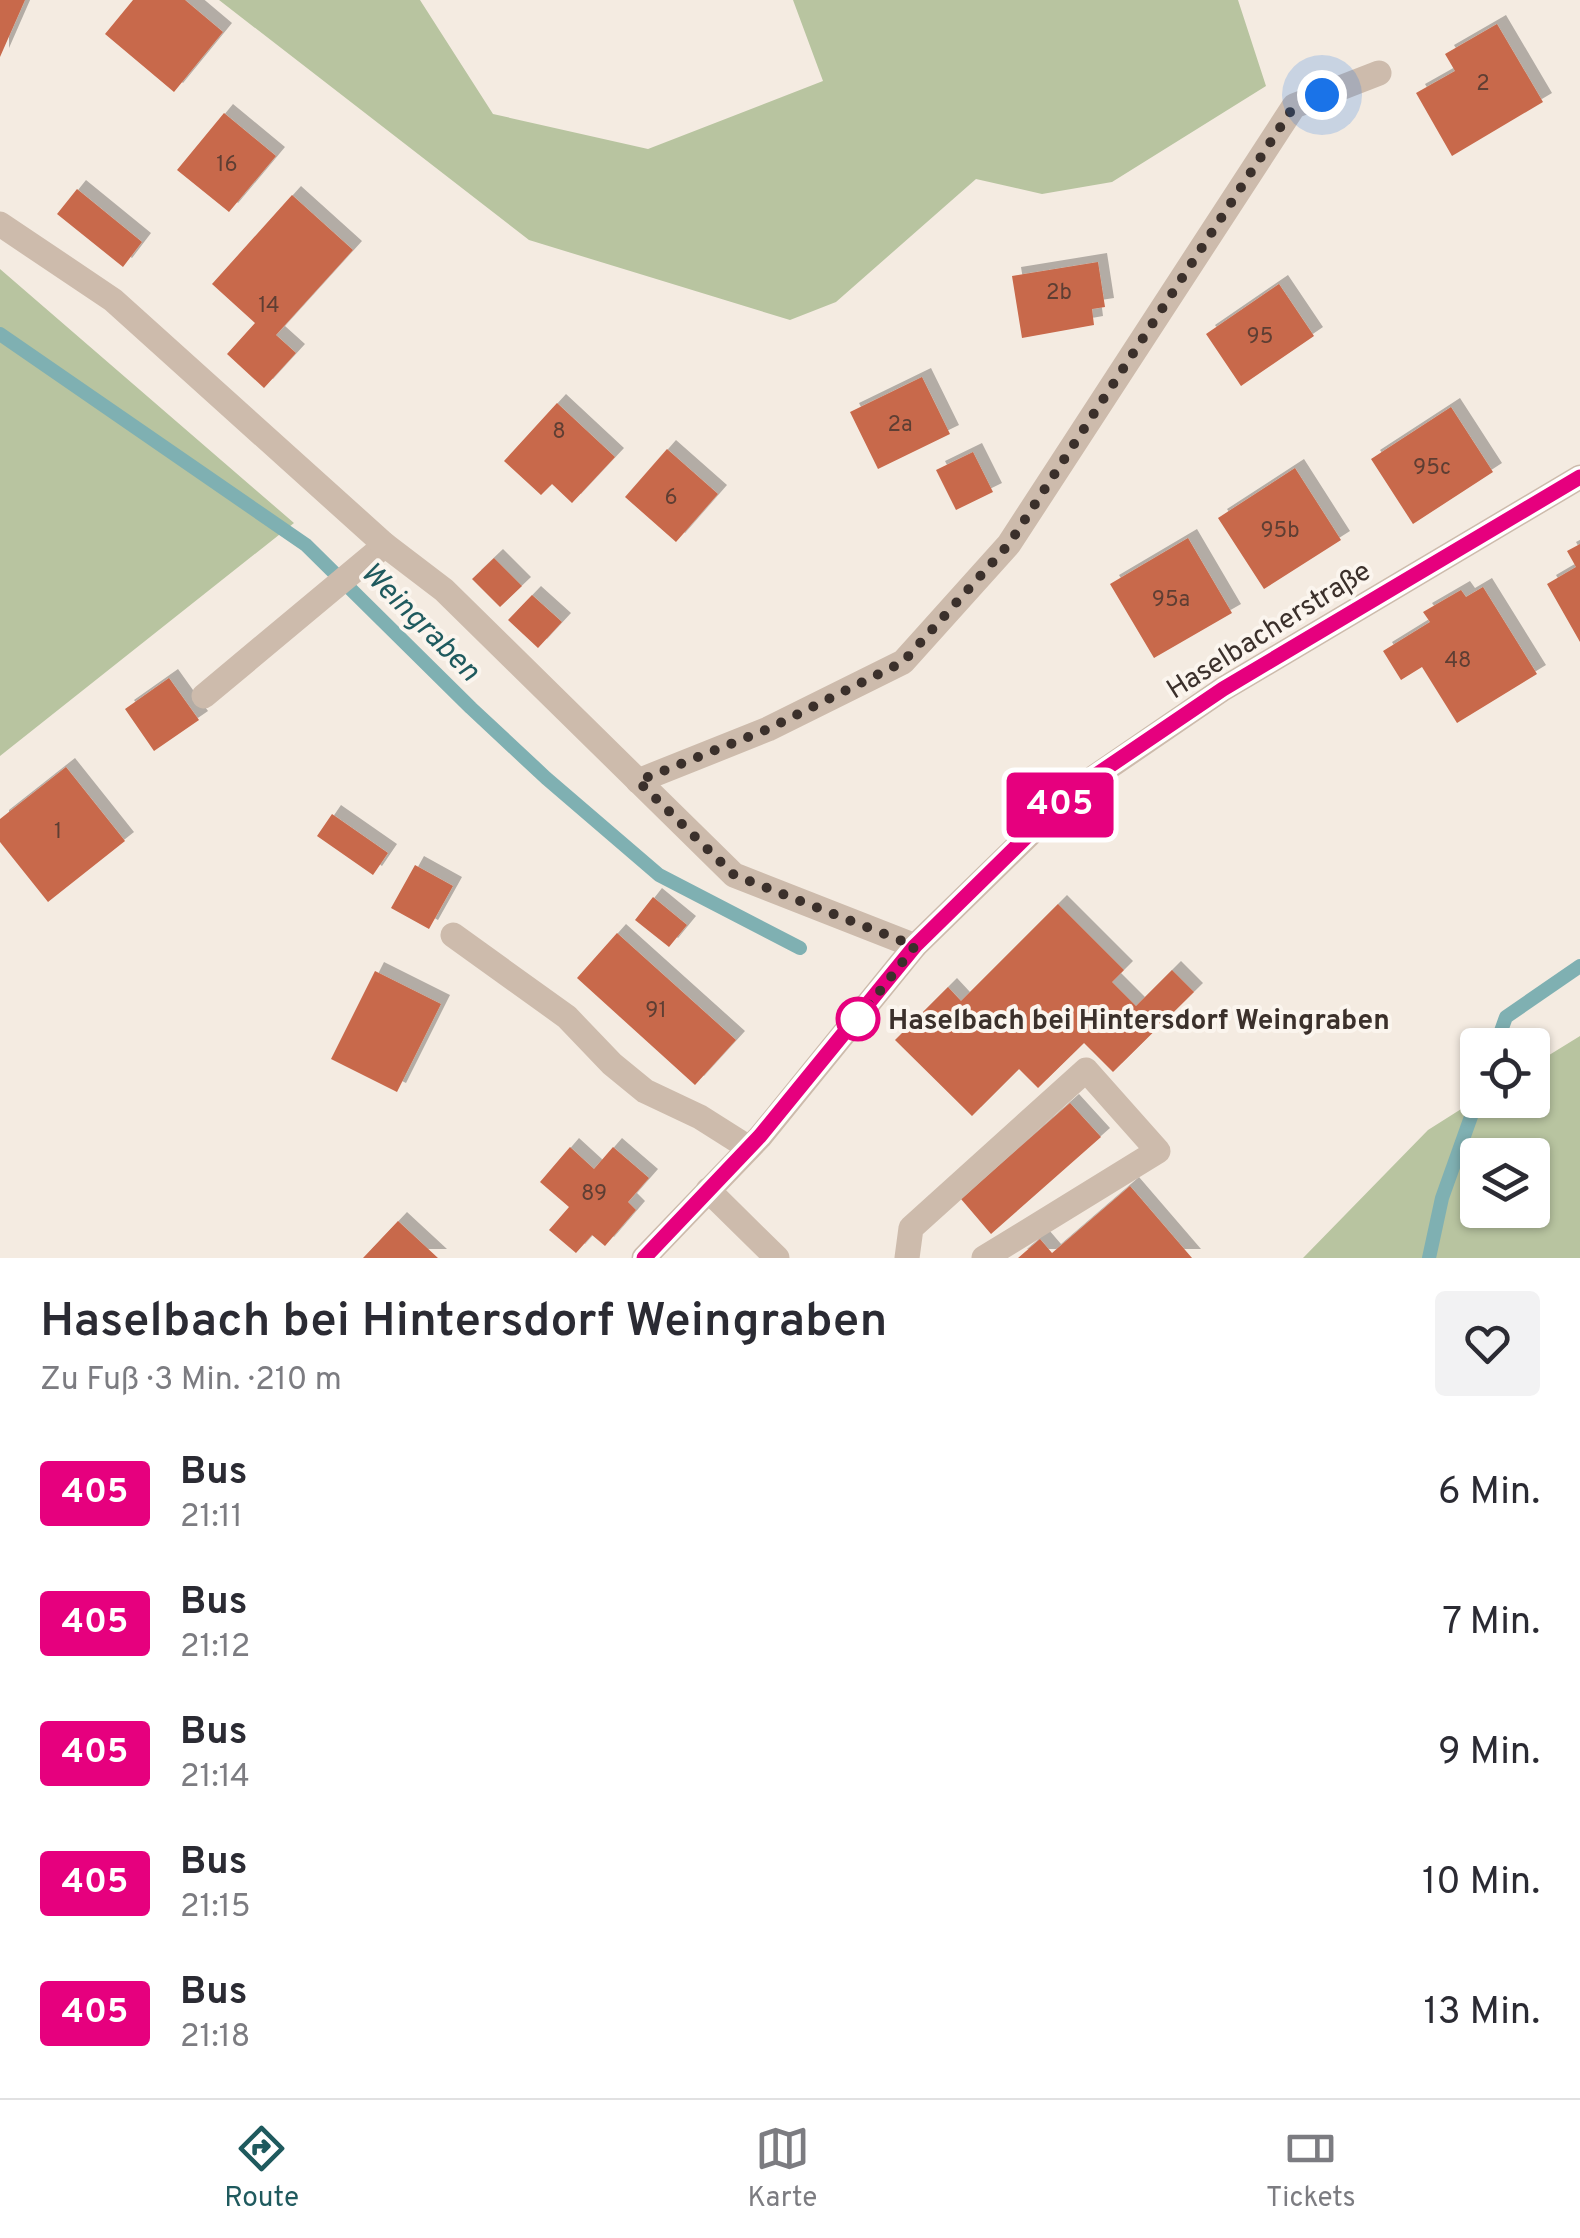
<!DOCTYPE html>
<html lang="de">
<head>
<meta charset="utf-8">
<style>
  body { margin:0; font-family:Overpass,sans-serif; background:#f2f2f3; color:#2b2b33; height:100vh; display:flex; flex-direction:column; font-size:38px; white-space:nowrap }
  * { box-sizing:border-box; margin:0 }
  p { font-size:32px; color:#7c7c81 }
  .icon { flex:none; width:55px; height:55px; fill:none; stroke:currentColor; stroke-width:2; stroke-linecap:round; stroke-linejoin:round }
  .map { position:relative; height:1258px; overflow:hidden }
  .side { display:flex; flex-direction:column; background:#fff; flex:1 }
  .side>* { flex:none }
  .badge { padding:0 20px; border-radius:8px; font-size:35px; line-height:65px }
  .fabs { position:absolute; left:1460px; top:1028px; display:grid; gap:20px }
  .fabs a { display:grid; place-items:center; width:90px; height:90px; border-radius:10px; background:#fff; box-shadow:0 2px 8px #0004; font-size:50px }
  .you { position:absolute; width:50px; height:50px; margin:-25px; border:8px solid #fff; border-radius:50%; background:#1a73e8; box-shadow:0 0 0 15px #1a73e833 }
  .map>.badge { position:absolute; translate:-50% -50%; box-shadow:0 0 0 5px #fff }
  .round { display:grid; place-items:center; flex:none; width:105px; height:105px; border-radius:10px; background:#f2f2f3 }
  .summary { display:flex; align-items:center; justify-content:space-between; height:170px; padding:0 40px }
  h1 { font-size:48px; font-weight:600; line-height:75px }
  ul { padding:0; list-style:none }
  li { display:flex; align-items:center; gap:30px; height:130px; padding:0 40px }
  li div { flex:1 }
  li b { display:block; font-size:38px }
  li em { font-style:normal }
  li .badge { min-width:110px; font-weight:700; text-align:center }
  .menu { display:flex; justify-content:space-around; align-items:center; height:140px; border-top:2px solid #e1e1e2; background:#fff; font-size:28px; color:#7c7c81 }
  .menu a { display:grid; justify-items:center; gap:5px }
  .menu .on { color:#1f5a5e }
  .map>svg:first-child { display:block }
  .green { fill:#b8c4a0; fill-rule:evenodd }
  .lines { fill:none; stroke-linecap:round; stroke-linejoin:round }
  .stream { stroke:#7fb0b2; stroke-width:14 }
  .building { fill:#c8694b; filter:url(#shadow) }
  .service { stroke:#cdbbac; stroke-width:25 }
  .minor { stroke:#cdbbac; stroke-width:25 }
  .tertiary { stroke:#cdbbac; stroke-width:25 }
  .line-casing { stroke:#fff; stroke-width:22 }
  .line { stroke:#e6007e; stroke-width:15 }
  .walk { stroke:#3b302b; stroke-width:10; stroke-dasharray:0 18 }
  .stop-dot { fill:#fff; stroke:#e6007e; stroke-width:5 }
  .labels { text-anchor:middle; stroke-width:8; stroke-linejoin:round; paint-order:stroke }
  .number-label { font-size:22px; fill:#5e3e33 }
  .street-label { font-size:28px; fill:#3b302b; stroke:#fbf5ee }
  .stop-label { font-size:28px; font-weight:bold; fill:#3b302b; stroke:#fbf5ee; text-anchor:start }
  .water-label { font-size:30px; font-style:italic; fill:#1f5a5e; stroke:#fbf5ee }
</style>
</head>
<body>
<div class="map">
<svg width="1580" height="1258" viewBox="0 0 1580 1258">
  <defs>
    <filter id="shadow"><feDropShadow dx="9" dy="-9" stdDeviation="0" flood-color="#0004"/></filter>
  </defs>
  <rect width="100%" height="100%" fill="#f4ebe1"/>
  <path class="green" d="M219,0H420L493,114L648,149L823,81L793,0H1238L1266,86L1112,182L1042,194L976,179L836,302L790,320L529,240Z
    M0,269L294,523L0,756Z
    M1580,1036V1258H1303L1428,1130L1477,1099L1532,1100L1533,1065ZM1532,1155V1210H1478V1155Z"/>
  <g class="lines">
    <path class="stream" d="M0,334L306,545L471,708L546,778L659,875L800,948
      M1496,1045L1506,1017L1580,966
      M1429,1258L1442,1198L1478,1097"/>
  </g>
  <path class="building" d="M0,0H25L0,57Z
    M133,0H185L223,32L174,92L105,34Z
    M1497,24L1543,102L1452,156L1416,93L1455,71L1445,54Z
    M224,113L276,156L229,212L177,170Z
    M77,189L142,242L123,267L57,214Z
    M292,195L353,250L276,335L296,353L264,388L227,354L255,323L212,284Z
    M1098,262L1105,307L1092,309L1094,325L1022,338L1012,276Z
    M1279,284L1314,336L1241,386L1206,334Z
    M922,377L950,434L878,469L850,412Z
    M557,403L615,457L572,503L552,484L541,495L504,461Z
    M1451,407L1493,472L1413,524L1371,459Z
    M667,449L718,494L676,542L625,497Z
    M973,452L993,492L956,510L936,470Z
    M1295,468L1341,540L1264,589L1218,518Z
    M1188,538L1232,613L1154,658L1110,584Z
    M1580,544V642L1547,584L1576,567L1567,551Z
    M494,558L522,586L500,607L472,579Z
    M1483,587L1537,674L1457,723L1422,667L1401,680L1383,651L1430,622L1423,612L1461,590L1466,597Z
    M532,595L562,622L538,648L508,620Z
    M169,678L199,720L154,751L125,709Z
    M66,767L125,841L48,902L0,842V819Z
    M332,814L388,853L373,875L317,836Z
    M415,865L453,886L429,929L391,908Z
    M653,897L687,925L669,947L635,920Z
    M1058,904L1124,970L1112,982L1136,1006L1172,970L1194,992L1113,1072L1084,1043L1038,1088L1019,1069L972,1116L895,1040L948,987L961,1001Z
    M617,933L736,1040L695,1085L577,978Z
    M375,971L441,1004L397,1092L331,1059Z
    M1070,1103L1101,1137L991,1234L961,1199Z
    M570,1147L594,1169L613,1147L649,1178L628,1202L636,1210L605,1246L592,1235L576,1253L549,1230L569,1207L540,1182Z
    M1130,1186L1192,1258H1018L1040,1239L1052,1253Z
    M398,1221L438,1258H363Z"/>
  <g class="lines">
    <path class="service" d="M204,696L385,545
      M638,781L768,729L903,662L1009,544L1294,106L1379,73
      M453,935L567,1017L612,1064L645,1091L700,1117L749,1148
      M708,1190L777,1258
      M907,1258L911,1228L1086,1070L1158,1151L984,1258"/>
    <path class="minor" d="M0,224L113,300L385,545L444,590L734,875L915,946"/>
    <path class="tertiary" d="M644,1258L760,1137L915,946L1074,791L1223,689L1580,477"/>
  </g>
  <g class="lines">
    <defs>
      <path id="line" d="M644,1258L760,1136L915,946L1074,790L1223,689L1580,477"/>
    </defs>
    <use href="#line" class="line-casing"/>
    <use href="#line" class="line"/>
    <path class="walk" d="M858,1019L915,946L734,875L638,781L768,729L903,662L1009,544L1294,106L1322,95"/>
  </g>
  <circle class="stop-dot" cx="858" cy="1019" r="20"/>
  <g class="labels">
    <g class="number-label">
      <text x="1483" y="90">2</text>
      <text x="227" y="171">16</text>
      <text x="1059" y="299">2b</text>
      <text x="269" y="312">14</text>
      <text x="1260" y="343">95</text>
      <text x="900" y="431">2a</text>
      <text x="559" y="438">8</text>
      <text x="1432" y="474">95c</text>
      <text x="671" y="504">6</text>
      <text x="1280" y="537">95b</text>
      <text x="1171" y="606">95a</text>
      <text x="1458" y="667">48</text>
      <text x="58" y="838">1</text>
      <text x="656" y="1017">91</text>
      <text x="594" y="1200">89</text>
    </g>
    <g class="street-label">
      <text transform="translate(1268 629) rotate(-32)" y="10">Haselbacherstraße</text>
    </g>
    <g class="stop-label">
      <text x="888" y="1029">Haselbach bei Hintersdorf Weingraben</text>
    </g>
    <g class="water-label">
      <text transform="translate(421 621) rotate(45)" y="10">Weingraben</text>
    </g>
  </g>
</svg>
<div class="fabs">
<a><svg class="icon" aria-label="locate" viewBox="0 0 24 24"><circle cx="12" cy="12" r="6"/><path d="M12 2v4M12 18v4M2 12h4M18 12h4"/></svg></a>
<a><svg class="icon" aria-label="layers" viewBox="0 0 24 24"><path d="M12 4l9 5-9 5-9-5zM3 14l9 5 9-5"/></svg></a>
</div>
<div class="you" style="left:1322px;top:95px"></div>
<b class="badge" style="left:1060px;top:805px;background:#e6007e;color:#fff">405</b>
</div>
<section class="side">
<div class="summary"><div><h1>Haselbach bei Hintersdorf Weingraben</h1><p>Zu Fuß · 3 Min. · 210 m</p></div><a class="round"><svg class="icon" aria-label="heart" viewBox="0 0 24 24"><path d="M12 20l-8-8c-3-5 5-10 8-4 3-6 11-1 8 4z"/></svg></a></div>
<ul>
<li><span class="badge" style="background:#e6007e;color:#fff">405</span><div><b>Bus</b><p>21:11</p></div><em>6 Min.</em></li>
<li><span class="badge" style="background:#e6007e;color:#fff">405</span><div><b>Bus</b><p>21:12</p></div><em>7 Min.</em></li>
<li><span class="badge" style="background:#e6007e;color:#fff">405</span><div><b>Bus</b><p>21:14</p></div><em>9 Min.</em></li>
<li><span class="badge" style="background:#e6007e;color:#fff">405</span><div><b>Bus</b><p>21:15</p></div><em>10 Min.</em></li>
<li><span class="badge" style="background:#e6007e;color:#fff">405</span><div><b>Bus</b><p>21:18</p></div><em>13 Min.</em></li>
</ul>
</section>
<nav class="menu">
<a class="on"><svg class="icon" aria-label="directions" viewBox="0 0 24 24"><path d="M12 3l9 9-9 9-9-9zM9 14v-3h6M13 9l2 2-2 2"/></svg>Route</a>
<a><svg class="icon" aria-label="map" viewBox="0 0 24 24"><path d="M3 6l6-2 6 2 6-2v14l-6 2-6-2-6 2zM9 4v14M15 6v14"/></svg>Karte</a>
<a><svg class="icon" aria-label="tickets" viewBox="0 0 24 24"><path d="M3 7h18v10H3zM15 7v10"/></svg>Tickets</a>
</nav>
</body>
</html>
